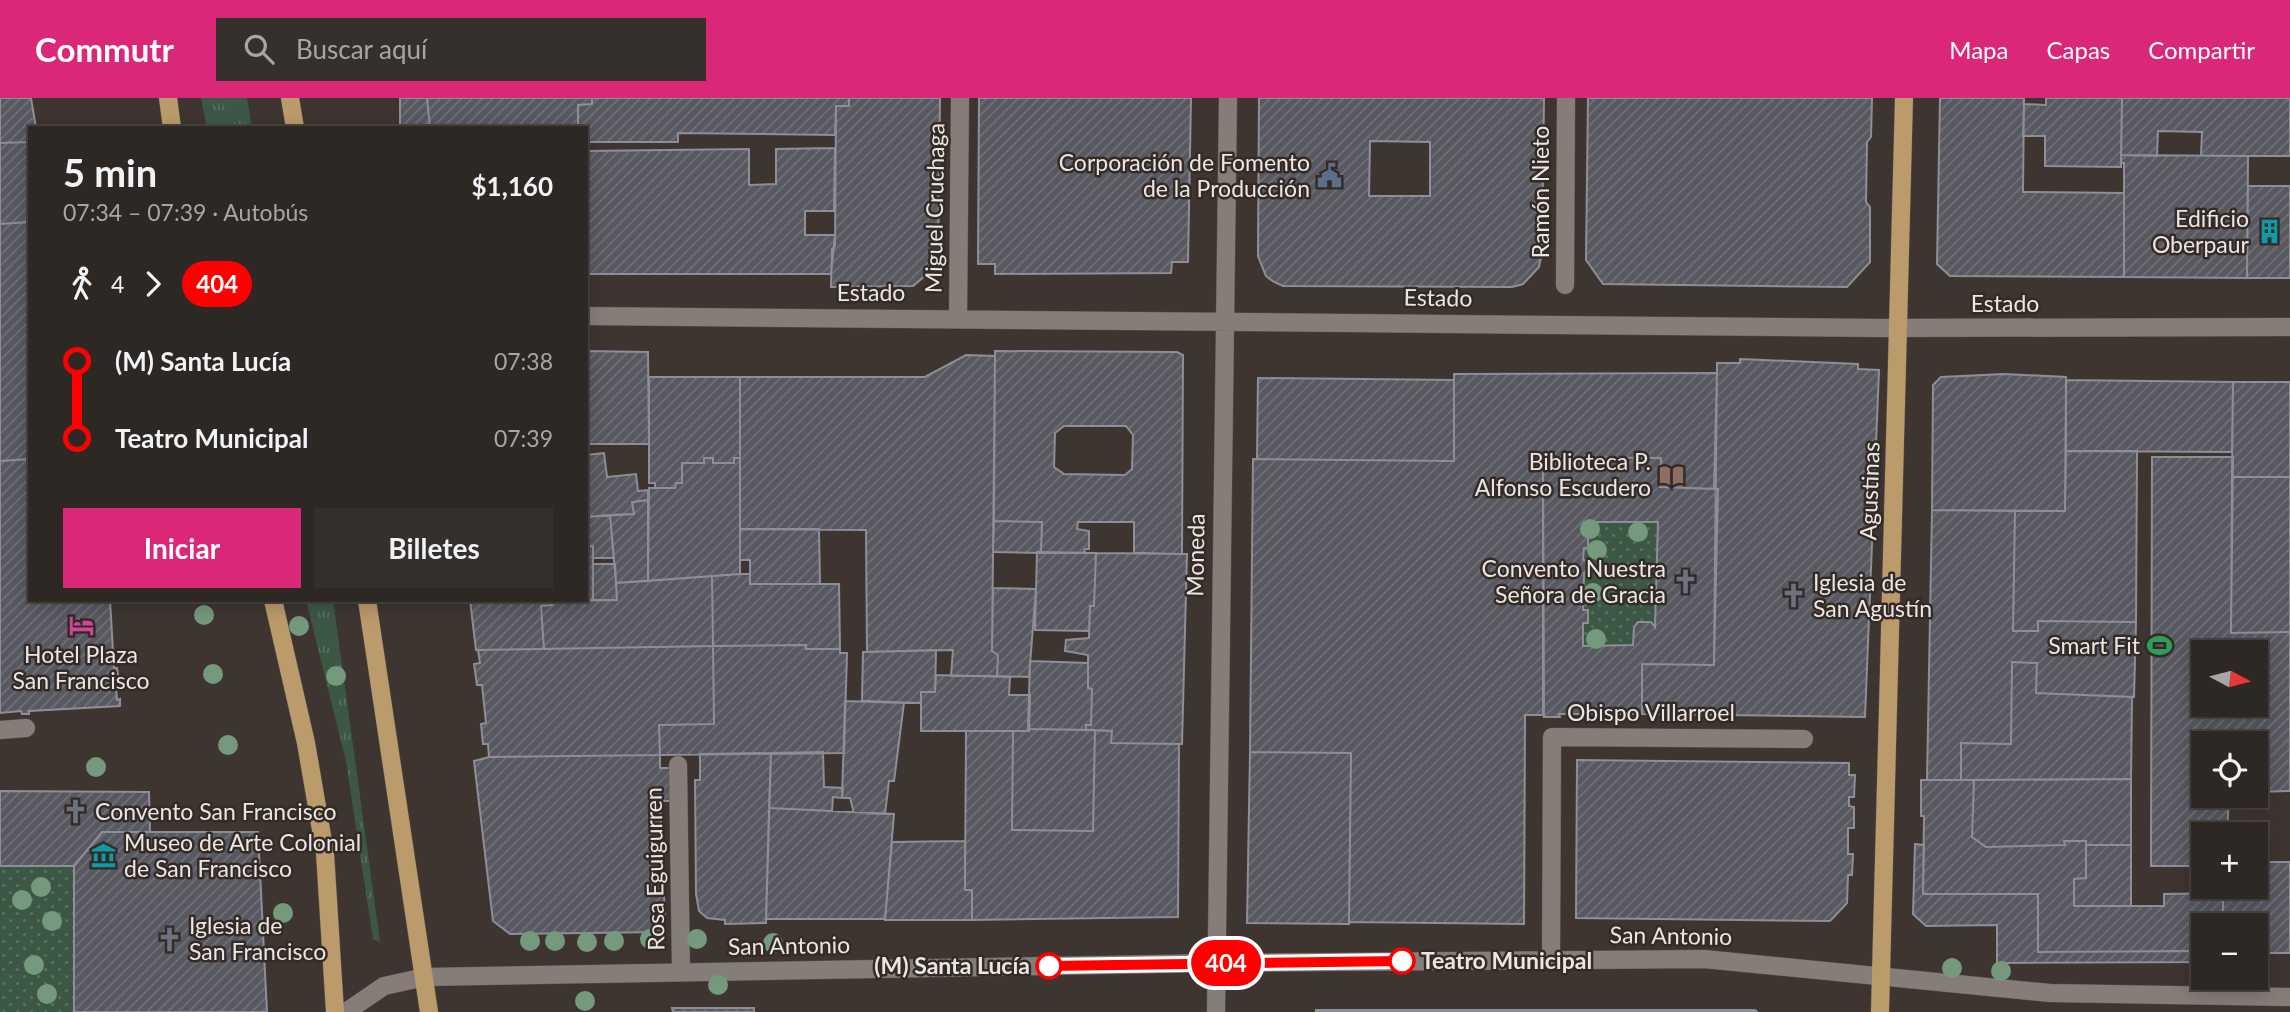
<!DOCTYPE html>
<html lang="es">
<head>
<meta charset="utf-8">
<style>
  body { margin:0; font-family:Lato,sans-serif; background:#36302d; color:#f1f3f6; height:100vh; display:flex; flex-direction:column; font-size:26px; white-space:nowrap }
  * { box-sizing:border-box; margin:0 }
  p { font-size:23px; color:#a7a6a7 }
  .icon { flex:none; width:38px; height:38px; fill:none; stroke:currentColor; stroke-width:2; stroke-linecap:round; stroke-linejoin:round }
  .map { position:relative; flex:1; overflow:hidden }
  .drawer { position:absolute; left:28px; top:28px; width:560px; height:476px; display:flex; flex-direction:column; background:#2e2825; border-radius:0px; box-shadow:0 4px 18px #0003,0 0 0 2px #494442 }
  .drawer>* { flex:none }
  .badge { padding:0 14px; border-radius:23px; font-size:24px; line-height:46px }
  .needle { width:46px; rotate:97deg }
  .buttons { position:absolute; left:2191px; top:542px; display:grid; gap:14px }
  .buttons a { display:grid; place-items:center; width:77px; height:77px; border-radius:0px; background:#2e2825; box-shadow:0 4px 18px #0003,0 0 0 2px #494442; font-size:35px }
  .map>.badge { position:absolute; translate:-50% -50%; box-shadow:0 0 0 4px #fff }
  .legs { display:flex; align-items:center; gap:10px; height:77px; padding:0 35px; font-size:23px }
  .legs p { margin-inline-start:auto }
  .overview { display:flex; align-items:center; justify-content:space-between; height:119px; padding:0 35px }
  h1 { font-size:38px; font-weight:700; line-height:52px }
  .action { display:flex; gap:14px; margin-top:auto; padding:14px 35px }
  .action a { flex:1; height:80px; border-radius:0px; background:#db2777; color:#fff; font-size:28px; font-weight:700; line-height:80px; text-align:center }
  .action a+a { background:#36302d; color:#f1f3f6 }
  ul { padding:0 35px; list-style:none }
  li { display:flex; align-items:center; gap:24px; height:77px; font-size:26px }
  li i { display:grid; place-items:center; width:10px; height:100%; margin:0 9px; background:currentColor }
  li i::after { content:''; width:18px; height:18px; margin:-9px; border:5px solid; border-radius:50%; background:#2e2825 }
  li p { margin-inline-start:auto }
  li:first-child i { background:linear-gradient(#0000 50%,currentColor 0) }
  li:last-child i { background:linear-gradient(currentColor 50%,#0000 0) }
  header { display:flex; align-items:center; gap:42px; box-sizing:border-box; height:98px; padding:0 35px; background:#db2777; color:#fff }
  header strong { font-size:33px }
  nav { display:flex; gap:38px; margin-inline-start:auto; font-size:24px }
  .search { width:490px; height:63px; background:#36302d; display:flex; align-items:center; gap:18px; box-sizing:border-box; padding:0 24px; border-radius:0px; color:#a7a6a7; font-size:26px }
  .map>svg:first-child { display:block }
  .grass { fill:url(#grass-tufts) }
  .garden { fill:url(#garden-dots) }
  .building { fill:url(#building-hatch); stroke:#8e8e98; stroke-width:2; fill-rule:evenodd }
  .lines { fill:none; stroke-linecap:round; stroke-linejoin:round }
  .minor-casing { stroke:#58514e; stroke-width:19 }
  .major-casing { stroke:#58514e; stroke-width:19 }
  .minor { stroke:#877d78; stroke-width:18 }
  .major { stroke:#bb9a6b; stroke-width:18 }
  .tree { fill:#74997c }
  .line-1-casing { stroke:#fff; stroke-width:16 }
  .line-1 { stroke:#f00; stroke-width:10 }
  .stop-1-dot { fill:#fff; stroke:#f00; stroke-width:3.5 }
  .labels { text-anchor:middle; stroke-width:5; stroke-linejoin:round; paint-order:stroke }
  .poi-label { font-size:23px; fill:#ebe6e3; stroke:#342b27; text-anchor:end }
  .street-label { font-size:23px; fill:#ebe6e3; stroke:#342b27 }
  .stop-label { font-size:23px; font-weight:bold; fill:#ebe6e3; stroke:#342b27; text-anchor:start }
</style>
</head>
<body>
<header>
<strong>Commutr</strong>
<div class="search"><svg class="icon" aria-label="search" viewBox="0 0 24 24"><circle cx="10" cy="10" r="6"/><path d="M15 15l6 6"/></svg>Buscar aquí</div>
<nav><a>Mapa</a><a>Capas</a><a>Compartir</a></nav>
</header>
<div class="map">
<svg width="2290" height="914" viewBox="0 0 2290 914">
  <defs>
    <pattern id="grass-tufts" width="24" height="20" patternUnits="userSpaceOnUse" patternTransform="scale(1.75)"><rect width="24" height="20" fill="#3c5845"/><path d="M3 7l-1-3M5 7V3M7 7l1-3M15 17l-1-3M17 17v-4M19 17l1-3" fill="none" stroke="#587060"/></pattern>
    <pattern id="garden-dots" width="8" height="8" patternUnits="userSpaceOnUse" patternTransform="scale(1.75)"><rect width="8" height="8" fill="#3c5845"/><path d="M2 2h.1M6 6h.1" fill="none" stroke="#587060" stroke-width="1.8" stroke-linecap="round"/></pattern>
    <pattern id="building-hatch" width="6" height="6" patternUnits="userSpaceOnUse" patternTransform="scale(1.75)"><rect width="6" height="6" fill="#585861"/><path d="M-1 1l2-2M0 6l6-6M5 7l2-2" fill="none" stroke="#707078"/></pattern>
  </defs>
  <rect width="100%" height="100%" fill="#3e3531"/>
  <path class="grass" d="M201,0H247L252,30H207Z
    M306,502H333L380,844L373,841L346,663Z"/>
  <path class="garden" d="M1584,424H1658L1655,529L1650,524H1638L1634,529L1633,547L1583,548V525H1588V512H1583L1584,475L1588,474V462H1583L1584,450L1588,449V437L1584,436Z
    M0,768H74V914H0Z"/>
  <path class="building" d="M0,0H31L36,30H30V44L0,45Z
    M400,0H427L430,30H400Z
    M427,0H592V6L578,7V30H430Z
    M592,0H849V8H836L835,37L678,35V44H586V30H578V7L592,6Z
    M849,0H940L938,167L913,188L831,189L832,151L835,148L836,8H849Z
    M979,0H1191L1188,164H1172L1171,175L995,176V166H978Z
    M1259,0H1544L1542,155L1539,169L1523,186L1512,189L1283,188L1274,184L1266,178L1258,158ZM1370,43L1430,44V98H1369Z
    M1588,0H1872L1871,39L1867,44L1866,104L1870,109V164L1847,189L1603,186L1586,162Z
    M1940,0H2024L2023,94L2124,95V179L1950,178L1937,166Z
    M2046,0H2122L2121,69L2045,68V38H2023L2024,6L2046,7Z
    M2122,0H2290V58H2201L2202,34L2158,33L2157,58L2121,57Z
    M30,44V124L0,126V45Z
    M835,50L834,113H805V137H835L831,176H586V53L749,51V87L776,86V51Z
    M2121,57L2248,58L2247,180L2124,179V65H2121Z
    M2248,88H2290V180H2247Z
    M30,124V361L0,363V126Z
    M586,253L648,254L649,346H586Z
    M995,253L1177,254L1183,257L1182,456L1134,455V424H1078L1077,431L1089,433V451H1085L1084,455H1041L1042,424L994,423ZM1064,328H1126L1133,337L1132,371L1125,377L1064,376L1054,369L1055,335Z
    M966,257L995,258L992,553L998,557L997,578H951L953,552L867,554L866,432L740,431V279H925Z
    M1740,261L1858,266V271L1879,272L1865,619L1642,616V566L1714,567L1717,265H1740Z
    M1717,275L1714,391L1660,389L1661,360L1543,359V617H1525L1524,826L1349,824L1351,655L1250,654L1253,361L1454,363V276Z
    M2004,276L2066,279L2065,413L1932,412L1933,287L1941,279Z
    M649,279H740V360H734V365H713V360H704V365H682V385H676L675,390H655V385H649Z
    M1258,280L1454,282V363L1257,361Z
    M2066,282L2233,284L2232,354L2066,353Z
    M2233,284H2290V379H2232Z
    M2066,353H2137L2136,524L2038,523V533H2013L2015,413H2065Z
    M604,355L607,379L636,376L638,393L648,392V402L632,404L634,416L586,419V357Z
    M1543,359L1661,360L1660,389L1718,391L1714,567L1642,566V616H1559L1560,619H1544ZM1584,424H1658L1655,529L1651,524H1638L1634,529L1633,547L1583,548V525H1588V512H1583L1584,475L1588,474V462H1583L1584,450H1588V437L1584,436Z
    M2152,359H2233L2231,535L2290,534V693L2256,694V646H2203V698H2229L2227,737H2203V768H2151ZM2203,555H2256V607H2203Z
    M704,360H713V365H734V360H740V476L648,483L649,390H675L676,385H682V365H704Z
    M30,361V502H110L114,570H117L118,576H115L117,602L120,601V608L29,613V616H22L21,613L0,615V363Z
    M2232,379H2290V534L2231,535Z
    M648,402V483L616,485L610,417L634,416L632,404Z
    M1932,412L2015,413L2013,533H2038V523L2136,524L2134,599L2036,595L2037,565L2012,564L2011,646L1961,645V682H1927Z
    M610,417L614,460H593V448H586V419Z
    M994,423L1042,424L1041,455L993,454Z
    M740,431H819L820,486H750V462H740Z
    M586,448H593V502L551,503L552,507L541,508L544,551L476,552L470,502H586Z
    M1037,454L1096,455L1094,508H1090L1089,533L1035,532Z
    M1096,455L1187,456L1182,646L1111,645L1112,633L1086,632V627H1091L1092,591L1088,590V557L1065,553L1066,542L1089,540L1090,508H1094Z
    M593,466H615L617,502H593Z
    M740,476H750V486H839L840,551H806V547L713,548L712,478Z
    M712,478L713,548L544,551L541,508L552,507L551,503L617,502L616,485Z
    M993,490L1036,491L1029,579L997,578L998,557L992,553Z
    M806,547V551H840V555H847L844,655L660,657L659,627L714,626L713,548Z
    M713,548L714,626L659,627L660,657L489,659L488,646H483L481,626L486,625L482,587H477L474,566L480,565L478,552Z
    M936,552L935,594H921V605L862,603L863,554Z
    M1030,563L1088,565V590L1092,591L1091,627H1086V632L1028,631Z
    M2012,564L2037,565L2036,595L2132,599L2131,681L1961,682V645L2011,646Z
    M936,577L1010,579L1009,597H1030L1029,633H921V594H935Z
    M845,603L904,605L894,683H889L885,716L854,715L850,700H842Z
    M1028,631L1095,632L1093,733L1012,732L1013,633H1029Z
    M1095,632L1112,633L1111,645L1179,646L1178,819L972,822V792H965L966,633H1013L1012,732L1093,733Z
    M823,654L824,689L843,690L842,700L833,699L832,713L769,710L771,655Z
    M1250,654L1351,655L1349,826L1247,825Z
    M771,655L766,825L725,826V822L707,820L699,813L696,796L695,682H700V656Z
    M660,657V670H673V703H660L665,821L662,822V834L510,836L493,823L474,663L489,659Z
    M1577,662L1849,665V677H1855L1854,699H1849V708L1854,709V730H1848V756H1853L1852,777H1848L1847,805L1830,823L1576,820Z
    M2131,681V747H2086V743H2064L2065,747L1986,749L1972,739L1974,682Z
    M1921,682H1974L1972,739L1986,749L2065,747L2064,743H2086V780L2074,781V808H2164V796L2223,795V828H2203V858H2200V853L2038,854V796H1923L1924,718H1921Z
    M0,693L149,694L150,734H102L74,768H0Z
    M769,710L894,716L885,821H766Z
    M102,734H258L267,914H74V768Z
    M965,743V792H972V822H885L892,744Z
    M1915,746L1924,747L1923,796H2038V854L2200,853L2203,864L1997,865V827L1926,828L1913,816Z
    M2086,747H2131V808H2074V781L2086,780Z
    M2256,764H2290V855H2256V828H2223V789H2256Z
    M672,910H754V914H673Z
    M1316,912H1755L1757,914H1316Z"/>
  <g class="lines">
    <defs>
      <path id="minor" d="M1565,187L1566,0
        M586,218L1880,230L2290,229
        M958,221L960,0
        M0,632L26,630
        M678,667L681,874
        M1551,862L1552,639L1804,641
        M346,914L384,888L425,879L1216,865L1704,861L2050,895L2290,899
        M1216,914L1228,0"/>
      <path id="major" d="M168,0L172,30
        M290,0L295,30
        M273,502L306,645L325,755L335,914
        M367,502L429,914
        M1880,914L1904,0"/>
    </defs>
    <use href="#minor" class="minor-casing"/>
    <use href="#major" class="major-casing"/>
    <use href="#minor" class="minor"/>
    <use href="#major" class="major"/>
  </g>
  <g class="tree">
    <circle cx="1590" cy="431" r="10"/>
    <circle cx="1638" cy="434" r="10"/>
    <circle cx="1597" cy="452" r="10"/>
    <circle cx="1593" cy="495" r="10"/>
    <circle cx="204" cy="517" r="10"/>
    <circle cx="299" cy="528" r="10"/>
    <circle cx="1596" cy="541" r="10"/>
    <circle cx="213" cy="576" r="10"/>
    <circle cx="336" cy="578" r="10"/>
    <circle cx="228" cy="647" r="10"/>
    <circle cx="96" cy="669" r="10"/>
    <circle cx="41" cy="789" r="10"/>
    <circle cx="22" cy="802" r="10"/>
    <circle cx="283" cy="815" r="10"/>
    <circle cx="52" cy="823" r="10"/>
    <circle cx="650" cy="841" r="10"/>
    <circle cx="697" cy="841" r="10"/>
    <circle cx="530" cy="843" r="10"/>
    <circle cx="555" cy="843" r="10"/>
    <circle cx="614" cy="843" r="10"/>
    <circle cx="587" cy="844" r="10"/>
    <circle cx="773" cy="845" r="10"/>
    <circle cx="34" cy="867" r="10"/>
    <circle cx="1952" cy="870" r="10"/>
    <circle cx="2001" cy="873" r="10"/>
    <circle cx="718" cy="887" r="10"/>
    <circle cx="47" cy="896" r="10"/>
    <circle cx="585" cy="903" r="10"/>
  </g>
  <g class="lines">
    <defs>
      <path id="line-1" d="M1049,868L1402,863"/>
    </defs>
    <use href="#line-1" class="line-1-casing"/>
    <use href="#line-1" class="line-1"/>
  </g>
  <defs>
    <symbol id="civic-bare" viewBox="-9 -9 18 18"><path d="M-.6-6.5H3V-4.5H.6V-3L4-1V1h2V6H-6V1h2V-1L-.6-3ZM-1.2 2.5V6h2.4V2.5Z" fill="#5c6f8a" stroke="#342b27" stroke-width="2.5" paint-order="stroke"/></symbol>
    <symbol id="building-bare" viewBox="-9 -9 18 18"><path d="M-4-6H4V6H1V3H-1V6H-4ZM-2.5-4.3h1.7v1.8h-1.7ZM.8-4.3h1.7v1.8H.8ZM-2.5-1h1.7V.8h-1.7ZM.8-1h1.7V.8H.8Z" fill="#0f9aa8" stroke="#342b27" stroke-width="2.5" paint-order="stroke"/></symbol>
    <symbol id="library-bare" viewBox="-9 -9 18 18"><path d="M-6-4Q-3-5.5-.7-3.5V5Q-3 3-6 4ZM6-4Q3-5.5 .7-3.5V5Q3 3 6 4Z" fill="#8d6e63" stroke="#342b27" stroke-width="2.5" paint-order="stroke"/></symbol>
    <symbol id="church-bare" viewBox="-9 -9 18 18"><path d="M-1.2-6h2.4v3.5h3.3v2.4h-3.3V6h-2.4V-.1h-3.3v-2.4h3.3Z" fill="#6b7280" stroke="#342b27" stroke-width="2.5" paint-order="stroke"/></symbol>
    <symbol id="hotel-bare" viewBox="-9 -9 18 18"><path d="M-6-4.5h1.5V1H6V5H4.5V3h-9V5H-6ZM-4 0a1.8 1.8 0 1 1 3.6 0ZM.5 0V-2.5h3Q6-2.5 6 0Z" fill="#d1479c" stroke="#342b27" stroke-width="2.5" paint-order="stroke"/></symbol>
    <symbol id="stadium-bare" viewBox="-9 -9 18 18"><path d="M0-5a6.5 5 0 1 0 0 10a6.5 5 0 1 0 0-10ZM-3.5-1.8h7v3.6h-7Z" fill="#2e9e5b" stroke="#342b27" stroke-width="2.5" paint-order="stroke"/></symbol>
    <symbol id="museum-bare" viewBox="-9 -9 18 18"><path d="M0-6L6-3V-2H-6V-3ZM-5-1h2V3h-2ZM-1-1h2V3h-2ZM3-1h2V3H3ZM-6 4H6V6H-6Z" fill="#0f9aa8" stroke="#342b27" stroke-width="2.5" paint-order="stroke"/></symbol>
  </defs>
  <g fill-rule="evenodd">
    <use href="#civic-bare" x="1312" y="60" width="35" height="35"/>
    <use href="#building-bare" x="2252" y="116" width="35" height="35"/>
    <use href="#library-bare" x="1654" y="360" width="35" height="35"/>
    <use href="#church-bare" x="1668" y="466" width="35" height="35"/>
    <use href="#church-bare" x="1776" y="480" width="35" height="35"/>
    <use href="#hotel-bare" x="64" y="510" width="35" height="35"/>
    <use href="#stadium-bare" x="2142" y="530" width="35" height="35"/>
    <use href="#church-bare" x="58" y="696" width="35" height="35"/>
    <use href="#museum-bare" x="86" y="740" width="35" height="35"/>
    <use href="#church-bare" x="152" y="824" width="35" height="35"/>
  </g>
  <g class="stop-1-dot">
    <circle cx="1402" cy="863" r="12"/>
    <circle cx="1049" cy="868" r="12"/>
  </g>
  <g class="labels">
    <g class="poi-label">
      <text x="1310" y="73">Corporación de Fomento<tspan x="1310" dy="26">de la Producción</tspan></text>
      <text x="2249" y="129">Edificio<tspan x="2249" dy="26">Oberpaur</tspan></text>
      <text x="1651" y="372">Biblioteca P.<tspan x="1651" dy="26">Alfonso Escudero</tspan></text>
      <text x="1666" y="479">Convento Nuestra<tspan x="1666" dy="26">Señora de Gracia</tspan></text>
      <text x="1813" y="493" text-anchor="start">Iglesia de<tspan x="1813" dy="26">San Agustín</tspan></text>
      <text x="2140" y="556">Smart Fit</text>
      <text x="81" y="565" text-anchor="middle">Hotel Plaza<tspan x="81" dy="26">San Francisco</tspan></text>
      <text x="95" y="722" text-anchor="start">Convento San Francisco</text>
      <text x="124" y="753" text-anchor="start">Museo de Arte Colonial<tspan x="124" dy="26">de San Francisco</tspan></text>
      <text x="189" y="836" text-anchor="start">Iglesia de<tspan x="189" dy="26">San Francisco</tspan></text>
    </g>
    <g class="street-label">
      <text transform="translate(1541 94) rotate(-90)" y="8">Ramón Nieto</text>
      <text transform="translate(935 110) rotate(-89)" y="8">Miguel Cruchaga</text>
      <text x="871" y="203">Estado</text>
      <text transform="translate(1438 200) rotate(1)" y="8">Estado</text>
      <text x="2005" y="214">Estado</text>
      <text transform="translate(1870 393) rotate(-88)" y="8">Agustinas</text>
      <text transform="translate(1196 457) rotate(-89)" y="8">Moneda</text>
      <text x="1651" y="623">Obispo Villarroel</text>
      <text transform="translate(655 771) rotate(-91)" y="8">Rosa Eguigurren</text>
      <text transform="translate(1671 838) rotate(1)" y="8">San Antonio</text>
      <text transform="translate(789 848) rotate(-1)" y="8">San Antonio</text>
    </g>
    <g class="stop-label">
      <text x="1421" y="871">Teatro Municipal</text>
      <text x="1030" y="876" text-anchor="end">(M) Santa Lucía</text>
    </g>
  </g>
</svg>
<div class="buttons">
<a><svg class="needle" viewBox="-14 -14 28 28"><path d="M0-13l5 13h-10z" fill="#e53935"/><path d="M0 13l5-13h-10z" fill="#a7a6a7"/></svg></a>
<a><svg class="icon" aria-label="locate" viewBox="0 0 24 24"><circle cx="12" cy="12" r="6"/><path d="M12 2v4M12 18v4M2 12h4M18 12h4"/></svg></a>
<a>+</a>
<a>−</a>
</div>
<b class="badge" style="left:1226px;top:865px;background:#f00;color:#fff">404</b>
<section class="drawer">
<div class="overview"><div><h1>5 min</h1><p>07:34 – 07:39 · Autobús</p></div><b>$1,160</b></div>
<div class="legs"><svg class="icon" aria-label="walk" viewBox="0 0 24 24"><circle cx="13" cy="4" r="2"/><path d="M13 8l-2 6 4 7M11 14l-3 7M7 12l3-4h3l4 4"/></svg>4<svg class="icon" aria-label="forward" viewBox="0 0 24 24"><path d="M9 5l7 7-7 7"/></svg><b class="badge" style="background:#f00;color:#fff">404</b></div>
<ul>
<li><i style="color:#f00"></i><b>(M) Santa Lucía</b><p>07:38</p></li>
<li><i style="color:#f00"></i><b>Teatro Municipal</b><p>07:39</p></li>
</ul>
<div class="action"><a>Iniciar</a><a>Billetes</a></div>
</section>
</div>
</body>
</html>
